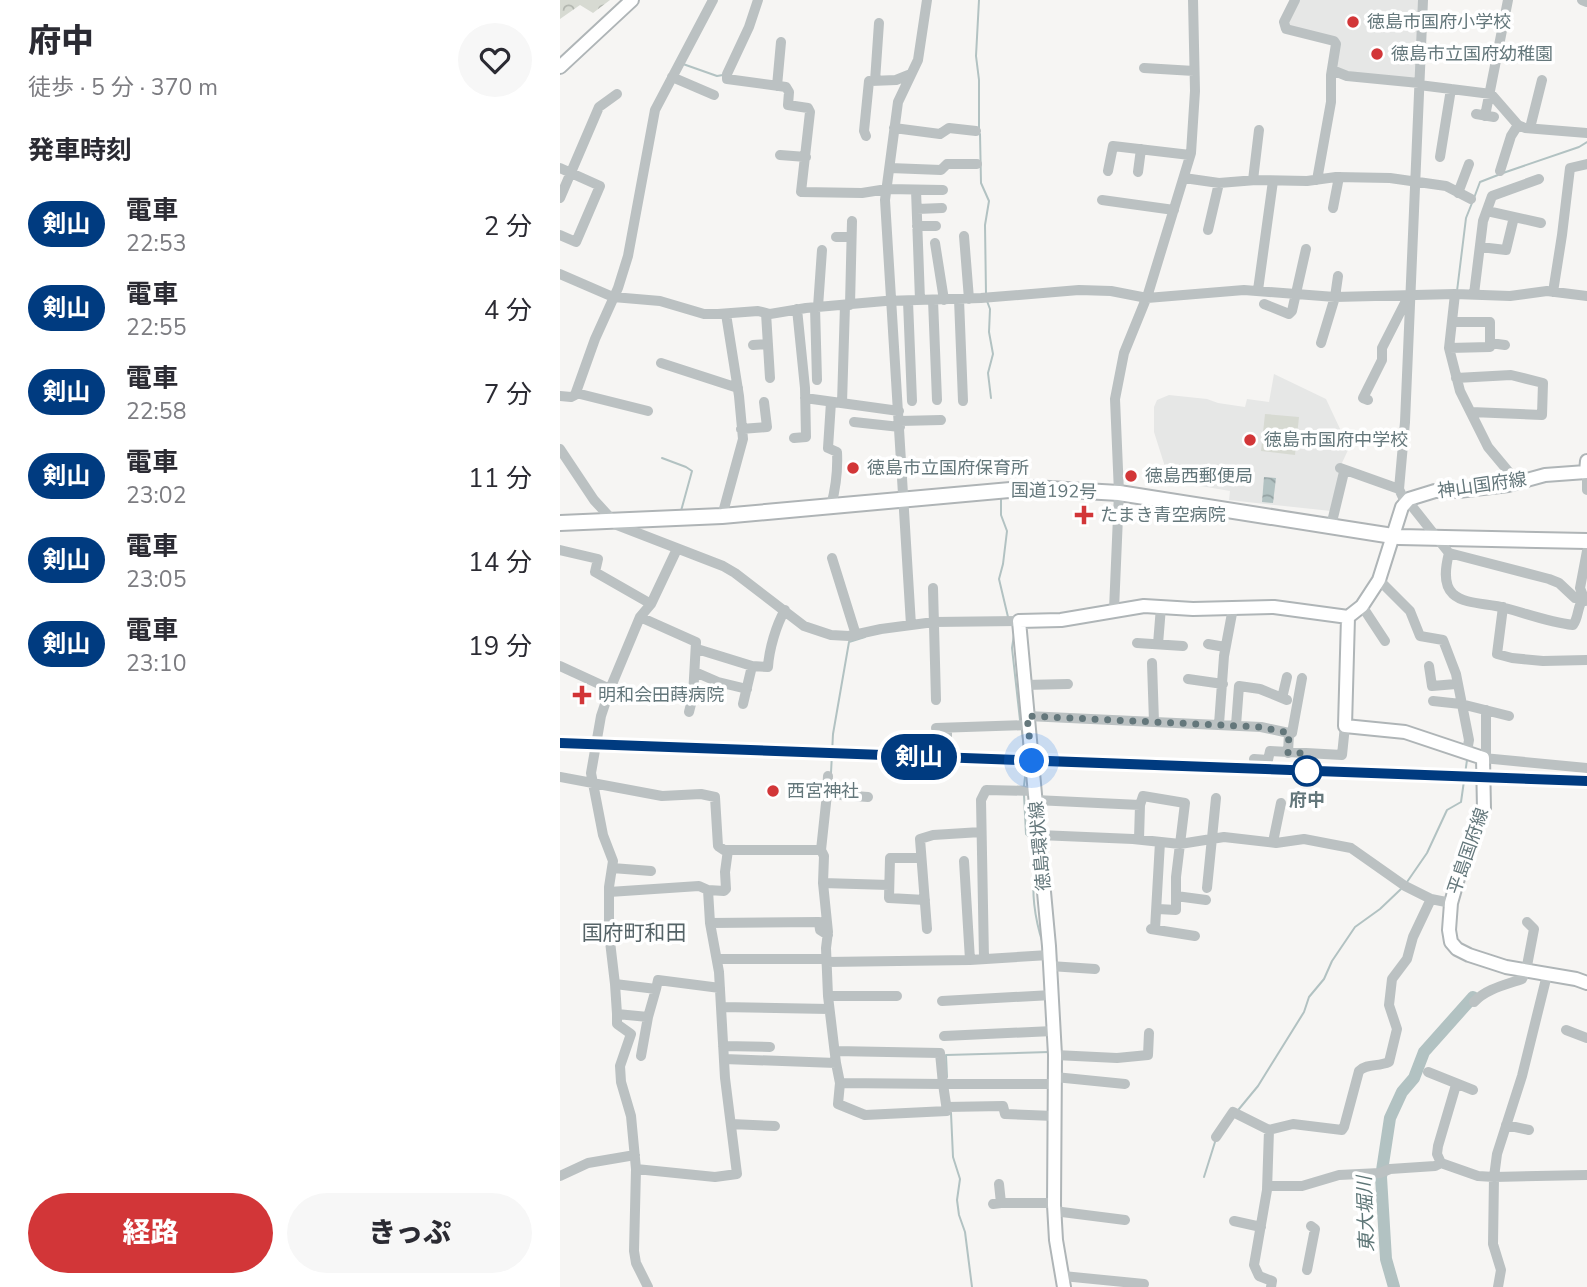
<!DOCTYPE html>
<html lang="ja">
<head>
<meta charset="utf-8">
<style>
  body { margin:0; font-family:"Nunito Sans","Noto Sans JP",sans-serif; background:#f7f7f7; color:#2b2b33; height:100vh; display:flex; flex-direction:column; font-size:26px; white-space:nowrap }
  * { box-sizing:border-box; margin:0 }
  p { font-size:23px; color:#7c7c81 }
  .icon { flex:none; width:38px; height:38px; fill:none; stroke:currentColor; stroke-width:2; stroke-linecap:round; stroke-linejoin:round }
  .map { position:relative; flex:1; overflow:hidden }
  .drawer { display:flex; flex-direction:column; background:#fff; width:560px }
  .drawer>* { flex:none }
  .badge { padding:0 14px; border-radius:23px; font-size:24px; line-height:46px }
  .you { position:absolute; width:35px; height:35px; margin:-18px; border:5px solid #fff; border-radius:50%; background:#1a73e8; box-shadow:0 0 0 10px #1a73e833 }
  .map>.badge { position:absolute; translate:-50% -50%; box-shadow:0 0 0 4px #fff }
  h2 { padding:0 28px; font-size:26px; line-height:63px }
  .round { display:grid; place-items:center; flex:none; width:74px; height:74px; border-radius:37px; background:#f7f7f7 }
  .head { display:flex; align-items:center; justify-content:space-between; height:119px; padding:0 28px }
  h1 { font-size:33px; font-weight:800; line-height:52px }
  .primary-button { display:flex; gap:14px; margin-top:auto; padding:14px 28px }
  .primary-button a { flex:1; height:80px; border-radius:42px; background:#d23638; color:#fff; font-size:28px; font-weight:800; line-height:80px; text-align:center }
  .primary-button a+a { background:#f7f7f7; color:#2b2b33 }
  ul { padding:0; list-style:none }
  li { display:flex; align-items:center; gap:21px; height:84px; padding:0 28px }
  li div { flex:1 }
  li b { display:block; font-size:26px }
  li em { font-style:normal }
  li .badge { min-width:77px; font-weight:700; text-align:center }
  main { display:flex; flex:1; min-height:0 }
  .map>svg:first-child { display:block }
  .built { fill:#e6e7e6 }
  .grass { fill:#d7dad2 }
  .forest { fill:url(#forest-crowns) }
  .water { fill:url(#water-waves) }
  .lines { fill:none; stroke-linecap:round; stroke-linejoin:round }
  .stream { stroke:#b2c2c2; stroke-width:2 }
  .river { stroke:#b2c2c2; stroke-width:12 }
  .major-casing { stroke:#afb5b7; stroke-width:16 }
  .highway-casing { stroke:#afb4b6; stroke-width:18 }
  .minor { stroke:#bbc1c2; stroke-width:10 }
  .major { stroke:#fff; stroke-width:12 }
  .highway { stroke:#fff; stroke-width:14 }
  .rail-casing { stroke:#9ba4a7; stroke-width:4.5 }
  .rail { stroke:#fff; stroke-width:2; stroke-dasharray:5; stroke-linecap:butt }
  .line-casing { stroke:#fff; stroke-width:16 }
  .line { stroke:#003b80; stroke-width:10 }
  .walk { stroke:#64777b; stroke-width:7; stroke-dasharray:0 12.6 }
  .poi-dot { fill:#d23638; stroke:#fff; stroke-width:2.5 }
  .stop-dot { fill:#fff; stroke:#003b80; stroke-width:3.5 }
  .labels { text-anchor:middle; stroke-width:7; stroke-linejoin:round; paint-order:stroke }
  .poi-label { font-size:18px; fill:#64777b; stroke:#fff; text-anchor:start }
  .street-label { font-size:18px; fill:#64777b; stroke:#fff }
  .stop-label { font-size:18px; font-weight:bold; fill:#64777b; stroke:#fff }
  .water-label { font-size:19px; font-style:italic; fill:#5e7677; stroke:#fff }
  .quarter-label { font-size:21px; fill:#556367; stroke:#fff }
</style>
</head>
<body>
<main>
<section class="drawer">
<div class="head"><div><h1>府中</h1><p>徒歩 · 5 分 · 370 m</p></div><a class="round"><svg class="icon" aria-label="heart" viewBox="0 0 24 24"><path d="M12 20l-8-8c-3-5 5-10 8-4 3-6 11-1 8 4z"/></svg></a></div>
<h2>発車時刻</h2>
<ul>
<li><span class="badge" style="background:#003b80;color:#fff">剣山</span><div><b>電車</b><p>22:53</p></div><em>2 分</em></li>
<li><span class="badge" style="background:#003b80;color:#fff">剣山</span><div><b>電車</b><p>22:55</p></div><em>4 分</em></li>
<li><span class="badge" style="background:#003b80;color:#fff">剣山</span><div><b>電車</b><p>22:58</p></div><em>7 分</em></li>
<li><span class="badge" style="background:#003b80;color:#fff">剣山</span><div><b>電車</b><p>23:02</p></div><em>11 分</em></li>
<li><span class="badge" style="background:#003b80;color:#fff">剣山</span><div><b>電車</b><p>23:05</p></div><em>14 分</em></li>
<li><span class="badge" style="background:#003b80;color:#fff">剣山</span><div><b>電車</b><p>23:10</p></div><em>19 分</em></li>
</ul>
<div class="primary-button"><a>経路</a><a>きっぷ</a></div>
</section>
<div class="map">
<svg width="1027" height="1287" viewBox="0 0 1027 1287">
  <defs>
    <pattern id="forest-crowns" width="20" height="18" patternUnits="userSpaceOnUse" patternTransform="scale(1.75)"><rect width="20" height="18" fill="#d7dad2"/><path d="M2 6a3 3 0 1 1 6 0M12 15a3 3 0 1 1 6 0" fill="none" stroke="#b2b6af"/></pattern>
    <pattern id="water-waves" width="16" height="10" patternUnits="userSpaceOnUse" patternTransform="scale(1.75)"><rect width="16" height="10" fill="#b2c2c2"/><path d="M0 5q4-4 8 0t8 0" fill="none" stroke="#94a2a3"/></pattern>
  </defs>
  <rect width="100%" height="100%" fill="#f6f5f3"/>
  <path class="built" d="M737,0H860L856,79L852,81L779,70L776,65L778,44L729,28L728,20Z
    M714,374L766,399L789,448L781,465L771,511L669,500L670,491L629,484V478L607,473L594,432V407L597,400L609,395L647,399L658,403L685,407L687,399L709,402Z
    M0,740L224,748L271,749L270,757L0,748Z
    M274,750L463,756L464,765L273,757Z
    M468,756L557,759V771L469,765Z
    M880,771L1027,777V784L880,781Z"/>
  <path class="grass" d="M705,414L739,417L735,455L701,451Z"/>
  <path class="forest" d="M0,0H50L33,13L20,5L0,19Z"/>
  <path class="water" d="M704,477L716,478L713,503L702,502Z"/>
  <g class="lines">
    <path class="stream" d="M419,0L416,56L419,80V128
      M123,64L157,76L163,75
      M420,134L421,183L429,201L425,225L426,294
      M943,173L1019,147L1027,142
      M914,198L920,182L938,175
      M897,291L906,218L912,203
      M427,301L430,309L429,332L433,354L428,373L431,398
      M102,458L126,467L132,471L121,511
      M441,497V515L447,531L443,564L439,579L448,617
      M454,635L452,648L460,720
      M462,729L466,768L464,786
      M271,773L273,734L289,642L305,637
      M464,795L466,834L474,841
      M476,864C470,889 475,920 483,944
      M847,882L867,853L887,810L901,802L907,760
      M387,1077L386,1055L489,1052
      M679,1109L698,1086L716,1057L744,1012L749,997L764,979L772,961L795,927L820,909L841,889
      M391,1113L393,1157L400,1179L397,1200L399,1215L405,1232L412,1287
      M644,1177L655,1142"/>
    <path class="river" d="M834,1287L826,1259L821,1177L830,1118L842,1092L854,1078L864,1052L913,997"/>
    <defs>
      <path id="major" d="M0,67L72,0
        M788,617L785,726L845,732L923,758L924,809L906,850L891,903L889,930L891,942L897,949L909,955L946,967L1016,979L1027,983
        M504,1287L496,1240L494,1205L495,1055L489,946L459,621L501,620L584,606L633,609L714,607L788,617L802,606L819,580L842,507L849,499L875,491H898L948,485L985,475L1026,472L1027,461"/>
      <path id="highway" d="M0,523L162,516L472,488L559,493L839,537L1027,541"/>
    </defs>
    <use href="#major" class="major-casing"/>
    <use href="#highway" class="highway-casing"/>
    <path class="minor" d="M198,0L189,27L167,74V79L226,87L229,92L228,105L248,108L250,112L241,192L302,193L327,189L383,190
      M735,0L724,22L726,29L774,41L776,44L771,75V102L757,180
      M1022,0L1027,2
      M584,68L634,71
      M772,70L787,76L859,83
      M112,77L154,95
      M311,81L336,80L351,74
      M315,81L319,23
      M859,85L931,94L958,125L965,128L1027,133
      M217,86L221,42
      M916,114L934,117
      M925,116L948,0
      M334,128L380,134L389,128L416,131
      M970,128L982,80
      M306,136L304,131L309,81
      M220,155L246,157
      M880,157L891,89
      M0,168L40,186L16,242L0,235
      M330,168L381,170L387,164H417
      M548,171L553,146L630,155
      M940,171L951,136L958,125
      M578,172L581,149
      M624,178L659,183L696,180L747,181L776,177L830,178L886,186L911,199
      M693,180L699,130
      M356,190L360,300
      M898,193L909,164
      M0,198L39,107L57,94
      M542,200L614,210
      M773,208L779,177
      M357,209L382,208
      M927,211L981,223
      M357,226H376
      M648,230L659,183
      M404,236L409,299
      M276,237H291
      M375,243L384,300
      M920,247L946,250L954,217
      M0,274L53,297L100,301L144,314H158L198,311L210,314L246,308L325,301L421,298L519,290L551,291L587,298L684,290L775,297L895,294L950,296L987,291L1027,296
      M698,290L713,181
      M993,292L1002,235L1010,168L1027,164
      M895,294L889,348L900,391L928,447L958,483
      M914,294L923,221L932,196L979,179
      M399,299L403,401
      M373,300L377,400
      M348,301L352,401
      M704,304L729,314L732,311L746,249
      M290,305L292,221
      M255,307L257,380
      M258,307L262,250
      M206,313L210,378
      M761,343L775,297L778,276
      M930,343L945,345
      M193,345L208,344
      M889,348L930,347V322H892
      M101,363L178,388
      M896,378L951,375L983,383L982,415L911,412
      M16,393L88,411
      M0,396L11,397L15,395L35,339L58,288L68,256L95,110L153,0
      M245,398L339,411
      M808,400L803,398L822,360V348L849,295
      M271,402L268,448L277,452C278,471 276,487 271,506
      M282,403L285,305
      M340,421L381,420
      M294,422L340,427
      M181,429L207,427L204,402
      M234,438L246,437L245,388L237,309
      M0,449L34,500L57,525L163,566L175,573L244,626L271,635L289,636L321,629L374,622L459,621
      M780,468L839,489L845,502
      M1027,473V490
      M839,489L845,422L863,0
      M847,500L889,553C886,565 882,584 893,594C905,605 929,603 945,608C968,614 989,622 1013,625C1019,617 1017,607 1023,599L1015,598L999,583L989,579L889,553
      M162,516L183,439L179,396L166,314
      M771,526L784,472
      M0,550L38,559L35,572L91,604
      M272,558L296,635
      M819,580L850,611L860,636L883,640L896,674L909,740L907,751
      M373,588L376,700
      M1025,601L1020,588L1027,551
      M802,606L825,641
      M943,607L937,654L952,658L983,661L1027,660
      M554,610L559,493L555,399L564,353L588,294L631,153L635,91L633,0
      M80,617L136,642L133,696L129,712
      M351,625L325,200L338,102L358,60L367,0
      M577,643L623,646
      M598,644L601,607
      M648,644L665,647
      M137,649L192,666L208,667C209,650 216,625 225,610
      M592,663L594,722
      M0,666L50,689
      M869,666L872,686L896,684
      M135,672L158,682L187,689
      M628,679L663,684
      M464,685L508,684
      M722,698L727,677
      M873,701L901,704L949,716
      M183,704L192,666
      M926,710V753L923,758L1027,768
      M467,716L701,727L729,733L728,753
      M659,724L664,656L673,608
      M676,725L679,686L700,689L727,700
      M376,728L468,725
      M732,733L742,678
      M387,745V728
      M694,759L708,760L710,751L782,755L785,726
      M0,777L102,796L141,794L155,797L158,846L164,850H261
      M267,794L268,776
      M475,800L580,805L579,839
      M580,805L583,796L625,803L616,877V910L598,909
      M479,835L573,839L620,844L664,837L716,843L744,839L791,848L845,886L871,899L891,903
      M713,842L721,803
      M361,858H330L329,898L365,900
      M404,861L410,960
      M52,868L91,871
      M263,883L329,885
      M647,888L656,798
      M49,892L139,886L148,890
      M616,896L646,900
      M150,923L148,890L164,891L166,889L165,872L168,850
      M367,929L360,839L373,835L421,832
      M591,929L635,936
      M595,929L600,842
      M157,959H266
      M424,959L421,800L426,790L475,791
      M266,962L410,960L489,955
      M490,966L535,969
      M55,984L49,933V887L53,861L43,835L31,773L41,716L50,689L80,617L91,604L117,549
      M96,989L88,1017L57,1014L55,984L96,989L98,980L160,988
      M268,996H337
      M382,1001L492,995
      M914,1002C926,989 945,985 962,979L966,971L974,929L967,922
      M161,1007L269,1009
      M57,1014V1024L71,1034L60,1066L61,1082L71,1116L76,1169L74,1251L76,1263L88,1287
      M1006,1030L1027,1038
      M384,1036L493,1031
      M163,1046L210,1047
      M275,1051L380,1053L383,1084L280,1083
      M495,1055L557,1058L588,1055L589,1033
      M81,1056L88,1017
      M164,1059L276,1063L280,1083L278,1104L305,1115L387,1111L383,1084H494
      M276,1063L268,996L266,948L268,932L263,883L264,856L261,850L267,794L308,797
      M868,1072L913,1090
      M495,1077L565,1084
      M386,1107L443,1106L445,1114L494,1116
      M171,1124L215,1126
      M946,1125L969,1130
      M656,1137L673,1112L709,1130
      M881,1163L877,1154L878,1146L896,1085
      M76,1169L155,1177L177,1174L165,1078L159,972L150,923L259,922L260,930L268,935
      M0,1176L28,1163L75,1155
      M707,1186H742L779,1175L820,1173L830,1169L875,1166L881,1163L918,1176L934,1177L1027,1175
      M441,1203H493
      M433,1204L441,1203L439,1184
      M494,1211L565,1220
      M674,1221L701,1227
      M747,1270L755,1229L751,1226
      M503,1276L584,1284
      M711,1287L712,1281L699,1276L694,1265L707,1190L709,1130L733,1124L782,1130L784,1127L799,1071C807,1063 818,1067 829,1062L837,1029L829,1005L832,979L847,959L853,937L871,899
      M938,1287L941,1270L933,1244L934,1177L937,1154L962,1076L987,975"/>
    <use href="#major" class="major"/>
    <use href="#highway" class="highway"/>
    <defs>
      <path id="rail" d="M0,743L1027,781"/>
    </defs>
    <use href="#rail" class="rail-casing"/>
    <use href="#rail" class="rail"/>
  </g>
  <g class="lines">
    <defs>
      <path id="line" d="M0,743L1027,781"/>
    </defs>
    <use href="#line" class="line-casing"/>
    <use href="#line" class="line"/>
    <path class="walk" d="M472,761L467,716L701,727L729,733L728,753H744L747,771"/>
  </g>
  <g class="poi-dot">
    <circle cx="793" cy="22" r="7"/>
    <circle cx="817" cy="54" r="7"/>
    <circle cx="690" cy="440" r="7"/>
    <circle cx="293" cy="468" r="7"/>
    <circle cx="571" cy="476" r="7"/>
    <path d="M520.5 504.5h7v7h7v7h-7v7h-7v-7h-7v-7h7z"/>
    <path d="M18.5 684.5h7v7h7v7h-7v7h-7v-7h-7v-7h7z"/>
    <circle cx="213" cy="791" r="7"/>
  </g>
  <circle class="stop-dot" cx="747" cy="771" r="14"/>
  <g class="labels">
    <g class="poi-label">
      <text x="807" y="28">徳島市国府小学校</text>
      <text x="831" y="60">徳島市立国府幼稚園</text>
      <text x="704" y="446">徳島市国府中学校</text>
      <text x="307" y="474">徳島市立国府保育所</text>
      <text x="585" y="482">徳島西郵便局</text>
      <text x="540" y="521">たまき青空病院</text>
      <text x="38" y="701">明和会田蒔病院</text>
      <text x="227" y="797">西宮神社</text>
    </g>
    <g class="street-label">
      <text transform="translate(922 485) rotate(-8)" y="6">神山国府線</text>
      <text transform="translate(494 491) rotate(1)" y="6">国道192号</text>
      <text transform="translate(480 846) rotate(-95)" y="6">徳島環状線</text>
      <text transform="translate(908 851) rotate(-71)" y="6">平島国府線</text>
    </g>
    <g class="stop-label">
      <text x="747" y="806">府中</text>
    </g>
    <g class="water-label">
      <text transform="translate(805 1214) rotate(-92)" y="7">東大堀川</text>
    </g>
    <g class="quarter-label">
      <text x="74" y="940">国府町和田</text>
    </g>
  </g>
</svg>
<div class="you" style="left:472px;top:761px"></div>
<b class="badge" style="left:359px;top:757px;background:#003b80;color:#fff">剣山</b>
</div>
</main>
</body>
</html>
